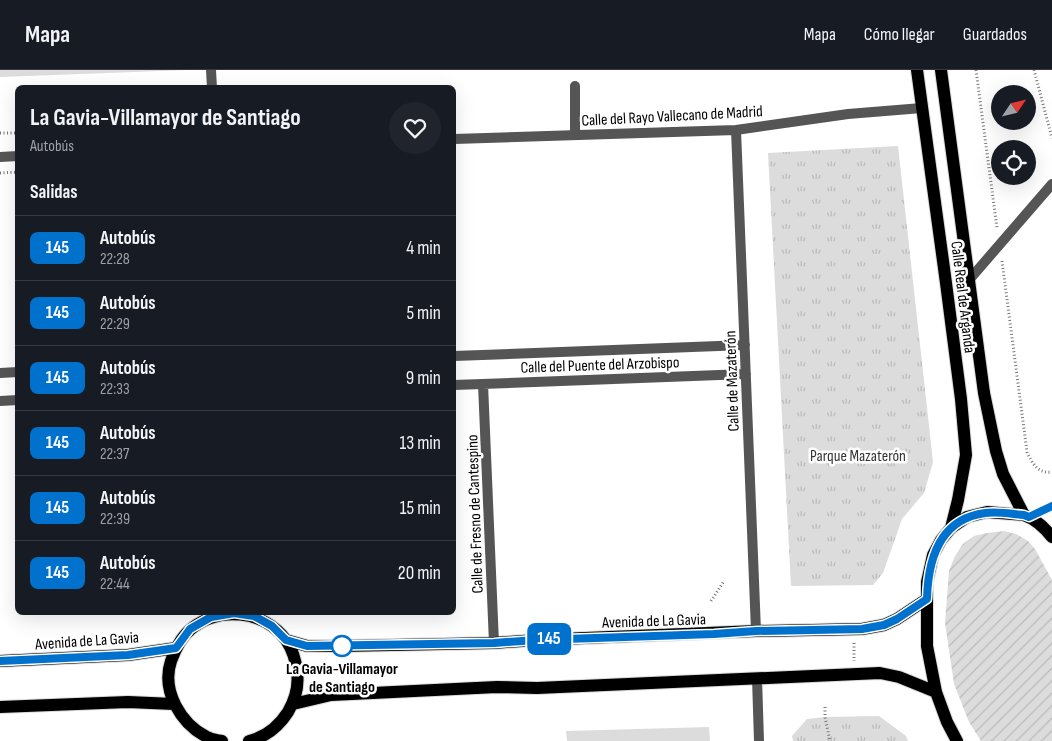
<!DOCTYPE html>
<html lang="es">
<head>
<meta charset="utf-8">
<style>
  body { margin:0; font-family:"Sofia Sans Condensed",sans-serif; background:#20242c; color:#f1f3f6; height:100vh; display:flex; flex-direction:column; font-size:19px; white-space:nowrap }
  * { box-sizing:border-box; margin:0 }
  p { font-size:16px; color:#9ea1a6 }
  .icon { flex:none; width:28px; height:28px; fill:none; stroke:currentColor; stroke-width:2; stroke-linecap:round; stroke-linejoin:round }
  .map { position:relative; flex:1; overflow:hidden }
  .panel { position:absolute; left:15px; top:15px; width:441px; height:530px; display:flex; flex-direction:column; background:#171b24; border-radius:8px; box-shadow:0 5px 20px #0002 }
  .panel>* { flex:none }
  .badge { padding:0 10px; border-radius:8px; font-size:18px; line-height:32px }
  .needle { width:32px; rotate:55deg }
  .controls { position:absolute; left:991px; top:15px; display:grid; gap:10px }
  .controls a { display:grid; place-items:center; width:45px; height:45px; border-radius:50%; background:#171b24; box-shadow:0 5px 20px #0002; font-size:25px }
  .map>.badge { position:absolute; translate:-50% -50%; box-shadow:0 0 0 2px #fff }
  h2 { padding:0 15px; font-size:19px; line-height:45px }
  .round { display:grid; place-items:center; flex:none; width:52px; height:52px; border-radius:26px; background:#20242c }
  .summary { display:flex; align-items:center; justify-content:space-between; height:85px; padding:0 15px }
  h1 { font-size:24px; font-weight:700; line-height:38px }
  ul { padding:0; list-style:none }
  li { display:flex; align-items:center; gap:15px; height:65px; padding:0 15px; border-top:1px solid #363941 }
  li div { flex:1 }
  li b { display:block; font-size:19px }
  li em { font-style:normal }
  li .badge { min-width:55px; font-weight:700; text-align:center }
  header { display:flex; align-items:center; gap:30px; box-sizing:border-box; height:70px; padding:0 25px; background:#171b24; border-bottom:1px solid #363941 }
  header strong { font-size:24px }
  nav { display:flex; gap:28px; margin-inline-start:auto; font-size:18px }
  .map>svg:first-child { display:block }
  .grass { fill:url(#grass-tufts) }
  .garden { fill:url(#garden-furrows) }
  .pitch { fill:#dcdcdc }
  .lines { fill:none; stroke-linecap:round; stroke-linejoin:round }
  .primary-casing { stroke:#dbdbdb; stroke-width:14 }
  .path { stroke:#777; stroke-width:3; stroke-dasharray:1 2.5; stroke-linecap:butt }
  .lane { stroke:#555; stroke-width:10 }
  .street { stroke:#555; stroke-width:10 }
  .primary { stroke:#000; stroke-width:12 }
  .line-casing { stroke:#fff; stroke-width:11 }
  .line { stroke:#0072ce; stroke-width:8 }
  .stop-dot { fill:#fff; stroke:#0072ce; stroke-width:2.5 }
  .labels { text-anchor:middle; stroke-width:5; stroke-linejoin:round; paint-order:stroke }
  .street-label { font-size:16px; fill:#000; stroke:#fff }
  .park-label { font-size:16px; fill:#333; stroke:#fff }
  .stop-label { font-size:16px; font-weight:bold; fill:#000; stroke:#fff }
</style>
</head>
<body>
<header>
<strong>Mapa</strong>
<nav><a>Mapa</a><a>Cómo llegar</a><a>Guardados</a></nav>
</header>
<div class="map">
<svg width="1052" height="671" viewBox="0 0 1052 671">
  <defs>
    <pattern id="grass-tufts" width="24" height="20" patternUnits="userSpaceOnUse" patternTransform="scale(1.25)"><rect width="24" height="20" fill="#dcdcdc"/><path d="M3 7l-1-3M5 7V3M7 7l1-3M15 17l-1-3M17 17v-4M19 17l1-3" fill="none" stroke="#bbb"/></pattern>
    <pattern id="garden-furrows" width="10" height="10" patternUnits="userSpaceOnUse" patternTransform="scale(1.25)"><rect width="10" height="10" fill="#dcdcdc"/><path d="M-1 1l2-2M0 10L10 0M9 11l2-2" fill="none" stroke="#bbb"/></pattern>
  </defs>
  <rect width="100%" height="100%" fill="#fff"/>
  <path class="grass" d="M898,76L933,392L924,423L902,449L883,503L873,515L791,516L768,83Z
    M879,646L906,666L908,671H793L792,666L807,649L825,647Z"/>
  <path class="garden" d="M1004,461L1016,464L1028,471L1035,479L1052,510V671H981L969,652L954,614L945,553L949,501L955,486L963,474L974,466L987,463Z"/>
  <path class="pitch" d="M0,0H187L0,7Z
    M709,657L710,671H567L566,661Z"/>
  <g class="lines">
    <defs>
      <path id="primary" d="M917,0L946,213L961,329L966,385L958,430L951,458
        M941,0L984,323L996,381L1003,404L1024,445
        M286,570L307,576H342L494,573L536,570L756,561L862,559L884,555L897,549L927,529
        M0,591L128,585L176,578
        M293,634L331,625L497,617L537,618L880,603L899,607L936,622
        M0,637L128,632L174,634
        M222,671C217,670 212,670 207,667C181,654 161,621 171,591C175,580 181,567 191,559C219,536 264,540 286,570C292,579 296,591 297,602C299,616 295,630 288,642C279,656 266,667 249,671
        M957,671L947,652L936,622L927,576V512L933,485L941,470L951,458L967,447L987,442L1024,445C1035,449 1045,458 1052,467"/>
    </defs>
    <use href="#primary" class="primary-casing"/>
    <path class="path" d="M976,0L997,158
      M1034,0L1052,68
      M0,63H18
      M0,103L18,102
      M1002,191L1027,382C1032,393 1038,404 1052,402
      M711,531L724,511
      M854,573V591
      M825,637V647L830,671"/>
    <path class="lane" d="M211,0L212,18
      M575,16V65"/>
    <path class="street" d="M736,60L756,561
      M454,69L736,60L848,44L922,38
      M0,87L18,86
      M969,210L1052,114
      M454,286L745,275
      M0,303L18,302
      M483,314L494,573
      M454,315L746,304
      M0,331L18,330
      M1029,447L1052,436
      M757,608L759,671"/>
    <use href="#primary" class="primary"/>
  </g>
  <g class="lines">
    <defs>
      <path id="line" d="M0,591L128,585L176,578L190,559L211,547L234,543L254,546L272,556L286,570L307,576L494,573L536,570L714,564L756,561L862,559L884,555L897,549L927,529C928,489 940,449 985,443C997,441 1012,444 1024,445L1029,447L1052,436"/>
    </defs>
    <use href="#line" class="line-casing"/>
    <use href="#line" class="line"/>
  </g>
  <circle class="stop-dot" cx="342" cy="576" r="10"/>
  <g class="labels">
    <g class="street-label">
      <text transform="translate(672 45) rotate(-3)" y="6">Calle del Rayo Vallecano de Madrid</text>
      <text transform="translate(964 227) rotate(83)" y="6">Calle Real de Arganda</text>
      <text transform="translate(600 294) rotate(-2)" y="6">Calle del Puente del Arzobispo</text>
      <text transform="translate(731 311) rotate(-92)" y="6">Calle de Mazaterón</text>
      <text transform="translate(474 444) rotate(-92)" y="6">Calle de Fresno de Cantespino</text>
      <text transform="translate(654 550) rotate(-2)" y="6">Avenida de La Gavia</text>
      <text transform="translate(87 570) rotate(-4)" y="6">Avenida de La Gavia</text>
    </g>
    <g class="park-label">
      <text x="858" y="391">Parque Mazaterón</text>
    </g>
    <g class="stop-label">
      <text x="342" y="604">La Gavia-Villamayor<tspan x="342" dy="18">de Santiago</tspan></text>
    </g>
  </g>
</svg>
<div class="controls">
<a><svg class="needle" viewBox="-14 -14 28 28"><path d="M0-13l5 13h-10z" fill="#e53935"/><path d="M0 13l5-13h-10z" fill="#9ea1a6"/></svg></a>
<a><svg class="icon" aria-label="locate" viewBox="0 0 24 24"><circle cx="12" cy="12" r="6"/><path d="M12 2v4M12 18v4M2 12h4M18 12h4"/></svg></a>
</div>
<b class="badge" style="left:549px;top:569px;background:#0072ce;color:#fff">145</b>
<section class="panel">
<div class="summary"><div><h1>La Gavia-Villamayor de Santiago</h1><p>Autobús</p></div><a class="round"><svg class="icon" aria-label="heart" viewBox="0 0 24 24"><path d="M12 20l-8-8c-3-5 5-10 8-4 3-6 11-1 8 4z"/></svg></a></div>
<h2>Salidas</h2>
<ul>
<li><span class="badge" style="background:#0072ce;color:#fff">145</span><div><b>Autobús</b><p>22:28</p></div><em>4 min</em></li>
<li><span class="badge" style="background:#0072ce;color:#fff">145</span><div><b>Autobús</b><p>22:29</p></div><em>5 min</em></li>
<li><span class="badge" style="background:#0072ce;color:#fff">145</span><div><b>Autobús</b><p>22:33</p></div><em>9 min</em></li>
<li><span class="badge" style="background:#0072ce;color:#fff">145</span><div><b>Autobús</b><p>22:37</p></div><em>13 min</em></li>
<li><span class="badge" style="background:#0072ce;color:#fff">145</span><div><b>Autobús</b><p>22:39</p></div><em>15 min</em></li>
<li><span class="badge" style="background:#0072ce;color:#fff">145</span><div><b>Autobús</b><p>22:44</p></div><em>20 min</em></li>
</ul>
</section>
</div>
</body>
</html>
